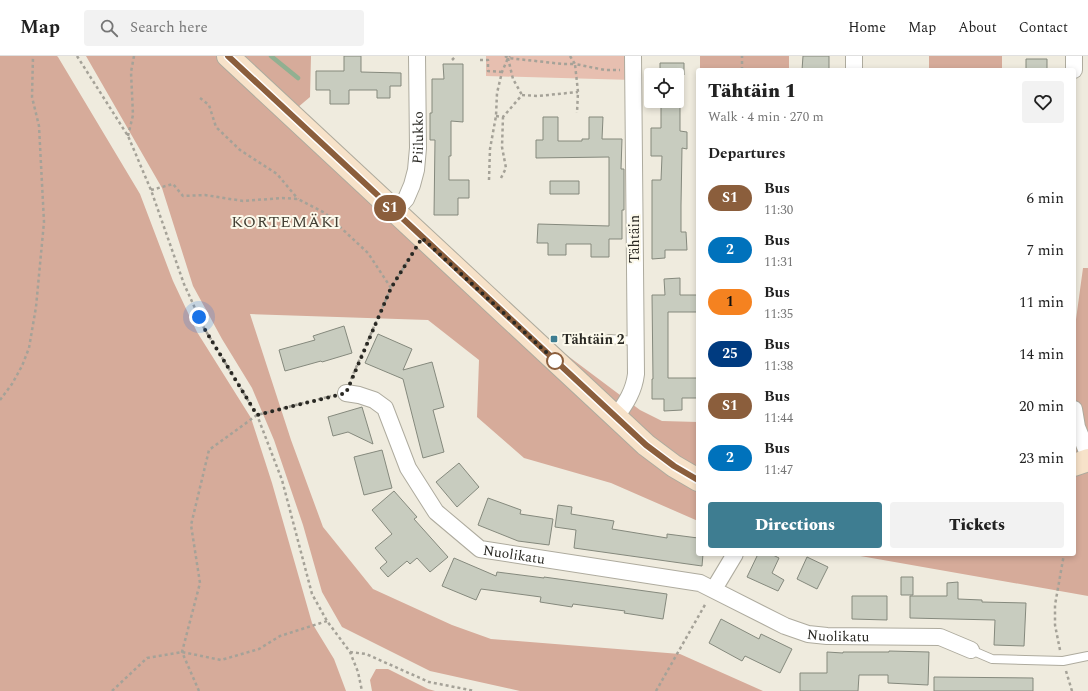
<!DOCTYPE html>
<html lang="en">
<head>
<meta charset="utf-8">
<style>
  body { margin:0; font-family:Spectral,serif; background:#f2f2f2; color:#222; height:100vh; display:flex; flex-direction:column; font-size:15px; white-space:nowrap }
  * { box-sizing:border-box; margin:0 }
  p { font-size:13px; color:#767676 }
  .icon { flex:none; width:22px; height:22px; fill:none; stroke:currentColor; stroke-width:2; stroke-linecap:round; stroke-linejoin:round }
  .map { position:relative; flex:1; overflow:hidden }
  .sheet { position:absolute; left:696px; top:12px; width:380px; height:488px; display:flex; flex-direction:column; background:#fff; border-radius:4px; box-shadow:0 2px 6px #0003 }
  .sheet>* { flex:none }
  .badge { padding:0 8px; border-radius:13px; font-size:14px; line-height:26px }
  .controls { position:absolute; left:644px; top:12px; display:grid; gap:8px }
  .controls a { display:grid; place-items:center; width:40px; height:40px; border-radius:4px; background:#fff; box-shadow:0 2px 6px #0003; font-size:20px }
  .you { position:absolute; width:20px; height:20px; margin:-10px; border:3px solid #fff; border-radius:50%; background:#1a73e8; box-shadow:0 0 0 6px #1a73e833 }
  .map>.badge { position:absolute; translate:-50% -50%; box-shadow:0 0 0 2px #fff }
  h2 { padding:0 12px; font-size:15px; line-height:36px }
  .round { display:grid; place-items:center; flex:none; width:42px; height:42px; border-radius:4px; background:#f2f2f2 }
  .overview { display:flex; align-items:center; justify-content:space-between; height:68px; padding:0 12px }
  h1 { font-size:19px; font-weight:800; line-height:30px }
  .primary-button { display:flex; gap:8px; margin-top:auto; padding:8px 12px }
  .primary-button a { flex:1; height:46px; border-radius:4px; background:#3e7d91; color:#fff; font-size:16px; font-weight:800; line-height:46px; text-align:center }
  .primary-button a+a { background:#f2f2f2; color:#222 }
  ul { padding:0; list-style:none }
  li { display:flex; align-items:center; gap:12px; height:52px; padding:0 12px }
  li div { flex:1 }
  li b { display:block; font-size:15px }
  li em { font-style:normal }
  li .badge { min-width:44px; font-weight:700; text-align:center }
  header { display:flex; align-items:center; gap:24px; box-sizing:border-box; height:56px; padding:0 20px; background:#fff; border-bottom:1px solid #e0e0e0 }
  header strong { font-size:19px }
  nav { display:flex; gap:22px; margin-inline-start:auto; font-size:14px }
  .search { width:280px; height:36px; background:#f2f2f2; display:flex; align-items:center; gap:10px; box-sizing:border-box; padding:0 14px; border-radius:4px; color:#767676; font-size:15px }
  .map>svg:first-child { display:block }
  .green { fill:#e7bfb0 }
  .forest { fill:#d6ab9a }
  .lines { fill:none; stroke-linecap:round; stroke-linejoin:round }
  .stream { stroke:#91b091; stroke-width:4.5 }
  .building { fill:#c8ccbf; stroke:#85897d }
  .lane-casing { stroke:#aeab9e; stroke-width:10 }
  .street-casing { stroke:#aeab9e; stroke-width:18 }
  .secondary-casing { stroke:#aeab9e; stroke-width:24 }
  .path { stroke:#a5a298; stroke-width:2.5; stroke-dasharray:3 3; stroke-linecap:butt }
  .lane { stroke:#fff; stroke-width:8 }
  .street { stroke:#fff; stroke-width:16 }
  .secondary { stroke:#f7e2c9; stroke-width:22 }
  .line-casing { stroke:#fff; stroke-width:9 }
  .line { stroke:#8b5e3c; stroke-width:6 }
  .walk { stroke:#292823; stroke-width:4; stroke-dasharray:0 7.2 }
  .poi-dot { fill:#3e7d91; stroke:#fcf9eb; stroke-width:1.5 }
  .stop-dot { fill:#fff; stroke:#8b5e3c; stroke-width:2 }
  .labels { text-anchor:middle; stroke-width:4; stroke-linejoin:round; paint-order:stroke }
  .street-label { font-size:14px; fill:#292823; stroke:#fcf9eb }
  .poi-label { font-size:14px; font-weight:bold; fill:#292823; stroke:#fcf9eb; text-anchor:start }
  .quarter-label { font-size:16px; letter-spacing:1px; fill:#423f34; stroke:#fcf9eb }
</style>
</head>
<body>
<header>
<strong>Map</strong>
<div class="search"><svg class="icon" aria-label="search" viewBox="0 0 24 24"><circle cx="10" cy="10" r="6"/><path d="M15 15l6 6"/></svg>Search here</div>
<nav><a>Home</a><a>Map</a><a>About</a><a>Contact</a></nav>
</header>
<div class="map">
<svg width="1088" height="635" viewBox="0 0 1088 635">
  <rect width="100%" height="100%" fill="#efebde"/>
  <path class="green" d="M486,0H632L633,24L486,20Z"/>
  <path class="forest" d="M0,0H57L58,1L140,138L173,225L197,276L251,362L272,427L312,567L334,603L346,635H0Z
    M86,0H311L310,41L284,63L428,195L640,354L662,365L698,366V465L611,427L524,402L477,361L479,304L428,264L250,258L291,384L323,471L373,533L452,569L491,583L680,598L763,635H520L430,615L342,571L322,536L303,469L274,384L252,332L222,283L193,230L162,132Z
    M700,0H789V14H700Z
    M929,0H1002V14H929Z
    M1083,212H1088V540L849,498H1074V278Z
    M376,613H388L428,633L435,635H372L370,624Z"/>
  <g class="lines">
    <path class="stream" d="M271,0L298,22"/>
  </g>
  <path class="building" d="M344,0H361V16L401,17V30H390V42H377V34H349V48H330V34H316V15H344Z
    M803,0H829V14H802Z
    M1026,3H1047V14H1026Z
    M660,7H684V19H660Z
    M443,8H463V66L451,65V100H449V124H469V142H458V159H434L435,84H430V57H432V23H444Z
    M661,45H680V75L687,76V93L682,92L681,149V176H686L687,194H665V202L652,203V124H661L662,100H651V72H661Z
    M543,61H558V85H582V83H589V61H603L602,83H622L621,113H624V154H622V183H609V201H591V188H566V199H548V187H537L538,168L609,170V101L536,102V84H543Z
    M550,125H579V138H550Z
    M680,222V239H698V256H668V322H698V342H682V354L664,355V343H652V323H653L652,239H665L664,223Z
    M344,270L352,297L322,306L321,305L285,315L279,294L315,284L313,280Z
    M378,278L412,293L403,314L432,306L444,351L433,354L444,396L423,402L403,323L365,307Z
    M362,351L373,388L348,376L333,380L328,361Z
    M382,394L392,432L364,439L354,401Z
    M459,407L479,431L457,451L436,426Z
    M394,435L417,461L414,463L448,501L430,516L417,502L410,508L407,505L388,521L380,512L387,506L375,492L392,478L372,454Z
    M488,442L521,454L520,458L553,463L549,489L518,485L478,469Z
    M558,449L572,451L571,458L614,465L612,473L667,482V478L698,482V498H703L702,510L574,492L576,474L555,471Z
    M758,498H771L779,502L772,517L784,524L778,535L747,521Z
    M807,501L828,511L817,533L797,523Z
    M454,502L496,520L497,516L544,522V521L667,538L663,563L624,557L625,555L573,548L572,551L540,546L541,541L481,533L476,544L442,530Z
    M901,521H913V539H901Z
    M958,526V543L982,544V546L1026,547L1024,590L994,589L995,564L910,562V540H947V527Z
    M852,540H887V564L852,563Z
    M721,563L759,583L761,578L792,593L780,617L745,600L742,605L709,587Z
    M889,595L929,596L928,629L888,627V619H859L858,635H800V617H827V596L843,597V596H889Z
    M934,621L1033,622V635H934Z"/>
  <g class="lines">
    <defs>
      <path id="lane" d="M609,283L635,285
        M971,594L992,603L1063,605L1088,600"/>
      <g id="street">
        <path d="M854,0V14"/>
        <path d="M1074,14V0"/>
        <path id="s1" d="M394,156L406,143L412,129L416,114L418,92L417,0"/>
        <path id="s2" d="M346,337L359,339L374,344L385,352L408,412L436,456L480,493L700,527L785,570L808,578L827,580L940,581L971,594"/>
        <path d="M1074,353L1077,371L1088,398"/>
        <path d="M616,361C626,347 634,335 636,318L633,0"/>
        <path d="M714,533L735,498"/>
      </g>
      <path id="secondary" d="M228,0L616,361L646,389L674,410L698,424
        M1074,409L1088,404"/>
    </defs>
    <use href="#lane" class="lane-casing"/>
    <use href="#street" class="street-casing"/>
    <use href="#secondary" class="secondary-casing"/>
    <path class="path" d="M77,0L128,80L151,134L184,228L204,272L257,359L282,424L312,538L327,565L350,596L358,616L362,635
      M505,0L508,2L563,8H575L578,36L577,57
      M570,0L575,8L605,14H620
      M508,2L513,23L522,39
      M452,4L456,0
      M480,4H488V15L502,16
      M742,14V0
      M522,39L538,40L578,36
      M200,42L209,49L216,71L240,94L277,118L298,143
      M496,60L503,61L522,39
      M128,80L133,59L131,16L134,0
      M501,122L506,112L502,91L503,61
      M489,124L490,93L496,60L497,37L502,16L508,2L510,0
      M151,134L173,128L183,140L205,139L243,145L282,142L298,143L325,157L368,197L391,232
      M351,323L391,232L414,195
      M0,344L12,328L22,310L29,292L36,251L44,166L39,70L32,41L33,0
      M1060,594L1055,569V549L1064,498
      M350,596L366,598L429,626L475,635
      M1066,615L1072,635
      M112,635L147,602L182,596L221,604L259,593L280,580L327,565
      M199,635L182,596L200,527L191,469L209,394L257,359L331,340
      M656,635L706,547"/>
    <use href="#lane" class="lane"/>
    <use href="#street" class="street"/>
    <use href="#secondary" class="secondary"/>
  </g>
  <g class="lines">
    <defs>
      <path id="line" d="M228,0L616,361L646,389L674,410L698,424"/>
    </defs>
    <use href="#line" class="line-casing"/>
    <use href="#line" class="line"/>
    <path class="walk" d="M199,261L204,272L257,359L346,337L391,232L422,182L559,308L555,305"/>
  </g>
  <rect class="poi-dot" x="550" y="279" width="8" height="8" rx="2"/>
  <circle class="stop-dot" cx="555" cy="305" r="8"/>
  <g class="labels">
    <g class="street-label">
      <text dy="5" stroke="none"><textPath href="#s1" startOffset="81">Piilukko</textPath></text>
      <text transform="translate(634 183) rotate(-90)" y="5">Tähtäin</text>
      <text dy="5" stroke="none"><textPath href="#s2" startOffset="251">Nuolikatu</textPath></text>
      <text dy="5" stroke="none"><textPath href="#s2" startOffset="589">Nuolikatu</textPath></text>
    </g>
    <g class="poi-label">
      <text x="562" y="288">Tähtäin 2</text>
    </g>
    <g class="quarter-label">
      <text x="286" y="171">KORTEMÄKI</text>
    </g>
  </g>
</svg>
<div class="controls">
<a><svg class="icon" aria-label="locate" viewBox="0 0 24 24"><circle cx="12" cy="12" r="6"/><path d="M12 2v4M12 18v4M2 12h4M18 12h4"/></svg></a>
</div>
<div class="you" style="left:199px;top:261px"></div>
<b class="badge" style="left:390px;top:152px;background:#8b5e3c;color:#fff">S1</b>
<section class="sheet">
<div class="overview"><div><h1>Tähtäin 1</h1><p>Walk · 4 min · 270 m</p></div><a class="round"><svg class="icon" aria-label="heart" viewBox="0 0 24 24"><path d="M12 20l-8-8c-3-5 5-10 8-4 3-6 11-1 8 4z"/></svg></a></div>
<h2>Departures</h2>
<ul>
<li><span class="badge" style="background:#8b5e3c;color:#fff">S1</span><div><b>Bus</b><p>11:30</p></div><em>6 min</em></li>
<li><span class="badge" style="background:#0072bc;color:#fff">2</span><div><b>Bus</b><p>11:31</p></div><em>7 min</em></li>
<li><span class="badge" style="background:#f58220;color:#111">1</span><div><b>Bus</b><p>11:35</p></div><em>11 min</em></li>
<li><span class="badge" style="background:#003b80;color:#fff">25</span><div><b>Bus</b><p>11:38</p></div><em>14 min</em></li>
<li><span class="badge" style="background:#8b5e3c;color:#fff">S1</span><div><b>Bus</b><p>11:44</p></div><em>20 min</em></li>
<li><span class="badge" style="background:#0072bc;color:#fff">2</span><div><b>Bus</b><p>11:47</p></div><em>23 min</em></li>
</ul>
<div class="primary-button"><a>Directions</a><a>Tickets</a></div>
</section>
</div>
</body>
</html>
